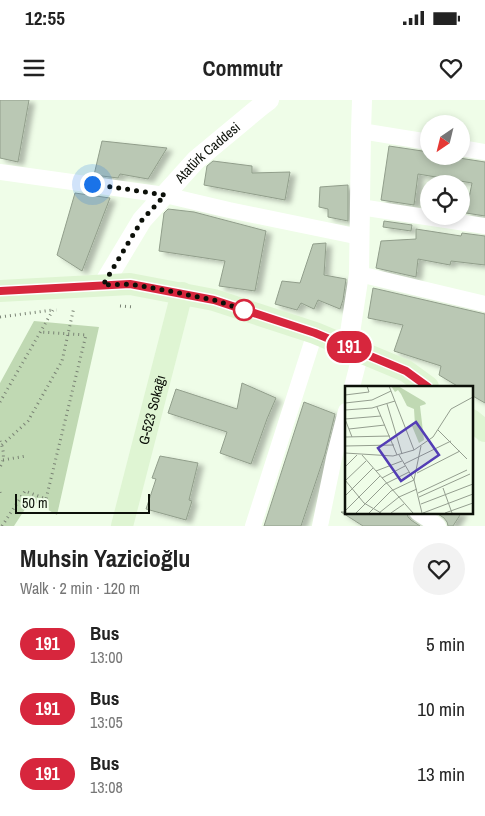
<!DOCTYPE html>
<html lang="en">
<head>
<meta charset="utf-8">
<style>
  body { margin:0; font-family:"Archivo Narrow",sans-serif; background:#f2f2f2; color:#222; height:100vh; display:flex; flex-direction:column; font-size:19px; white-space:nowrap }
  * { box-sizing:border-box; margin:0 }
  p { font-size:16px; color:#767676 }
  .icon { flex:none; width:28px; height:28px; fill:none; stroke:currentColor; stroke-width:2; stroke-linecap:round; stroke-linejoin:round }
  .map { position:relative; height:426px; overflow:hidden }
  .panel { display:flex; flex-direction:column; background:#fff; flex:1 }
  .panel>* { flex:none }
  .badge { padding:0 10px; border-radius:16px; font-size:18px; line-height:32px }
  .needle { width:32px; rotate:215deg }
  .fabs { position:absolute; left:420px; top:15px; display:grid; gap:10px }
  .fabs a { display:grid; place-items:center; width:50px; height:50px; border-radius:50%; background:#fff; box-shadow:0 2px 8px #0003; font-size:25px }
  .scale { position:absolute; left:15px; bottom:12px; width:135px; box-sizing:border-box; padding-left:5px; border:2px solid #0c1009; border-top:0; font-size:14px; line-height:18px; white-space:nowrap; color:#0c1009; -webkit-text-stroke:4px #effde8; paint-order:stroke }
  .you { position:absolute; width:25px; height:25px; margin:-12px; border:4px solid #fff; border-radius:50%; background:#1a73e8; box-shadow:0 0 0 8px #1a73e833 }
  .map>.badge { position:absolute; translate:-50% -50%; box-shadow:0 0 0 2px #fff }
  .round { display:grid; place-items:center; flex:none; width:52px; height:52px; border-radius:26px; background:#f2f2f2 }
  .overview { display:flex; align-items:center; justify-content:space-between; height:85px; padding:0 20px }
  h1 { font-size:24px; font-weight:700; line-height:38px }
  ul { padding:0; list-style:none }
  li { display:flex; align-items:center; gap:15px; height:65px; padding:0 20px }
  li div { flex:1 }
  li b { display:block; font-size:19px }
  li em { font-style:normal }
  li .badge { min-width:55px; font-weight:700; text-align:center }
  .status { display:flex; justify-content:space-between; align-items:center; height:35px; padding:0 25px; background:#fff; direction:ltr }
  .status svg { height:14px; fill:currentColor }
  header { display:flex; justify-content:space-between; align-items:center; height:65px; padding:0 20px; background:#fff; font-size:22px; font-weight:700 }
  .map>svg:first-child { display:block }
  .green { fill:#c0d9b3 }
  .building { fill:#bac8b4; stroke:#919e8b; filter:url(#shadow) }
  .lines { fill:none; stroke-linecap:round; stroke-linejoin:round }
  .path { stroke:#798274; stroke-width:3; stroke-dasharray:1 4; stroke-linecap:butt }
  .minor { stroke:#fff; stroke-width:16 }
  .tertiary { stroke:#fff; stroke-width:20 }
  .secondary { stroke:#dff5d3; stroke-width:22 }
  .line-casing { stroke:#fff; stroke-width:11 }
  .line { stroke:#d7263d; stroke-width:8 }
  .walk { stroke:#0c1009; stroke-width:5; stroke-dasharray:0 9 }
  .stop-dot { fill:#fff; stroke:#d7263d; stroke-width:2.5 }
  .labels { text-anchor:middle; stroke-width:4; stroke-linejoin:round; paint-order:stroke }
  .street-label { font-size:14px; fill:#0c1009; stroke:#effde8 }
  .inset-road { fill:none; stroke:#949e8f; stroke-width:1 }
  .view { fill:#533db5; fill-opacity:0.15; stroke:#533db5; stroke-width:2.5 }
  .inset-edge { fill:none; stroke:#0c1009; stroke-width:2.5 }
</style>
</head>
<body>
<div class="status"><b>12:55</b><svg viewBox="0 0 49 12"><path d="M0 12V9h3v3zM5 12V6h3v6zM10 12V3h3v9zM15 12V0h3v12zM26 1h20v11H26zM47 4h2v5h-2z"/></svg></div>
<header><svg class="icon" aria-label="menu" viewBox="0 0 24 24"><path d="M4 6h16M4 12h16M4 18h16"/></svg>Commutr<svg class="icon" aria-label="heart" viewBox="0 0 24 24"><path d="M12 20l-8-8c-3-5 5-10 8-4 3-6 11-1 8 4z"/></svg></header>
<div class="map">
<svg width="485" height="426" viewBox="0 0 485 426">
  <defs>
    <filter id="shadow"><feDropShadow dx="5.5" dy="3" stdDeviation="2.5" flood-color="#0004"/></filter>
  </defs>
  <rect width="100%" height="100%" fill="#effde8"/>
  <path class="green" d="M34,221L99,227L57,415L31,400L14,426H0V283Z"/>
  <path class="building" d="M0,0H29L18,62L0,58Z
    M102,41L167,48L148,79L120,74L118,78L94,75Z
    M389,46L429,52V56H456L459,58L485,62V116L466,113L472,83L418,74L414,105L381,100Z
    M213,61L252,66V73L290,72L285,100L204,85L207,66Z
    M348,85V121L328,117V109L319,107L320,87Z
    M75,93L110,98L82,171L57,155Z
    M168,109L194,112L266,131L255,191L219,186L225,161L159,151L164,113Z
    M384,121L412,125L411,131L383,127Z
    M416,129L461,136L462,133L485,136V165L451,161L450,165L418,159L416,177L376,168L381,141L416,139Z
    M326,143L324,175L346,179L343,200L340,209L318,200L314,209L301,203L297,210L275,204L282,181L300,183L313,144Z
    M373,188L485,214V303L471,295V287H459L439,275L441,266L394,251L403,225L368,218Z
    M242,283L276,298L267,319L251,364L220,353L227,332L168,313L176,289L237,309Z
    M304,302L335,314L325,354L301,426H264Z
    M160,356L198,363L189,400L192,401L186,420L146,409L156,379L152,378Z
    M341,412H407L408,417L411,420L420,426H363Z
    M435,412H462L453,426H448L447,422L444,418Z"/>
  <g class="lines">
    <path class="path" d="M120,206L134,207
      M0,217L53,210
      M0,302L53,210H57
      M0,341C4,350 5,359 0,367
      M2,345L28,321L62,261L74,207
      M3,360L26,356
      M0,392L1,396
      M2,426L25,391L46,399L86,235L40,232"/>
    <path class="minor" d="M361,31L429,42
      M461,48L485,52
      M0,72L165,95L229,110L360,137
      M360,107L485,126
      M359,174L485,204
      M352,287L361,252
      M417,412L438,426
      M253,426L315,233
      M320,426L334,358L346,311"/>
    <g class="tertiary">
      <path id="s1" d="M103,185L142,120L196,60L261,6L269,0"/>
      <path d="M348,246L359,174L361,31L362,0"/>
    </g>
    <g class="secondary">
      <path d="M0,191L130,184L214,200L315,233L406,271L428,287"/>
      <path d="M471,320L485,331"/>
      <path id="s2" d="M122,426L182,193"/>
    </g>
  </g>
  <g class="lines">
    <defs>
      <path id="line" d="M0,191L130,184L214,200L315,233L406,271L428,287"/>
    </defs>
    <use href="#line" class="line-casing"/>
    <use href="#line" class="line"/>
    <path class="walk" d="M92,84L165,95L142,120L103,185L130,184L164,190L214,200L247,211L244,210"/>
  </g>
  <circle class="stop-dot" cx="244" cy="210" r="10"/>
  <g class="labels">
    <g class="street-label">
      <text dy="5" stroke="none"><textPath href="#s1" startOffset="170">Atatürk Caddesi</textPath></text>
      <text dy="5" stroke="none"><textPath href="#s2" startOffset="120">G-523 Sokağı</textPath></text>
    </g>
  </g>
  <g transform="translate(345 286)">
    <rect width="128" height="128" fill="#effde8"/>
    <path d="M46,0H53L80,16L81,18L75,20L79,54L74,57L67,40L70,39L69,23L62,20L56,8L53,4L50,6Z" fill="#c0d9b3"/>
    <path class="inset-road" d="M44,0L69,64M0,9L24,6L22,0M0,17L27,14L46,5M42,18L57,68M32,21L52,69M0,24L27,22L50,15M4,43L40,39M93,44L122,73M0,51L45,50M7,51L0,33L36,30M0,60L49,59M76,60L69,94L77,127M0,67L48,70L69,64L88,51L106,23L128,11M17,69L68,127M59,78L106,55M0,81L12,69M31,85L57,75M72,87L115,65M37,92L60,80M0,94L19,117L36,127M1,94L21,75M98,102L107,127M73,107L122,84M0,110L28,82M74,111L125,88M76,118L128,98M0,125L35,90M11,127L40,98L64,86M24,127L46,105L69,94L54,69M34,127L54,111L72,103M46,127L59,118M78,127L128,108M100,127L128,117"/>
    <path class="view" d="M71,36L94,69L56,95L33,62Z"/>
    <rect width="128" height="128" class="inset-edge"/>
  </g>
</svg>
<div class="fabs">
<a><svg class="needle" viewBox="-14 -14 28 28"><path d="M0-13l5 13h-10z" fill="#e53935"/><path d="M0 13l5-13h-10z" fill="#767676"/></svg></a>
<a><svg class="icon" aria-label="locate" viewBox="0 0 24 24"><circle cx="12" cy="12" r="6"/><path d="M12 2v4M12 18v4M2 12h4M18 12h4"/></svg></a>
</div>
<div class="scale">50 m</div>
<div class="you" style="left:92px;top:84px"></div>
<b class="badge" style="left:349px;top:247px;background:#d7263d;color:#fff">191</b>
</div>
<section class="panel">
<div class="overview"><div><h1>Muhsin Yazicioğlu</h1><p>Walk · 2 min · 120 m</p></div><a class="round"><svg class="icon" aria-label="heart" viewBox="0 0 24 24"><path d="M12 20l-8-8c-3-5 5-10 8-4 3-6 11-1 8 4z"/></svg></a></div>
<ul>
<li><span class="badge" style="background:#d7263d;color:#fff">191</span><div><b>Bus</b><p>13:00</p></div><em>5 min</em></li>
<li><span class="badge" style="background:#d7263d;color:#fff">191</span><div><b>Bus</b><p>13:05</p></div><em>10 min</em></li>
<li><span class="badge" style="background:#d7263d;color:#fff">191</span><div><b>Bus</b><p>13:08</p></div><em>13 min</em></li>
</ul>
</section>
</body>
</html>
